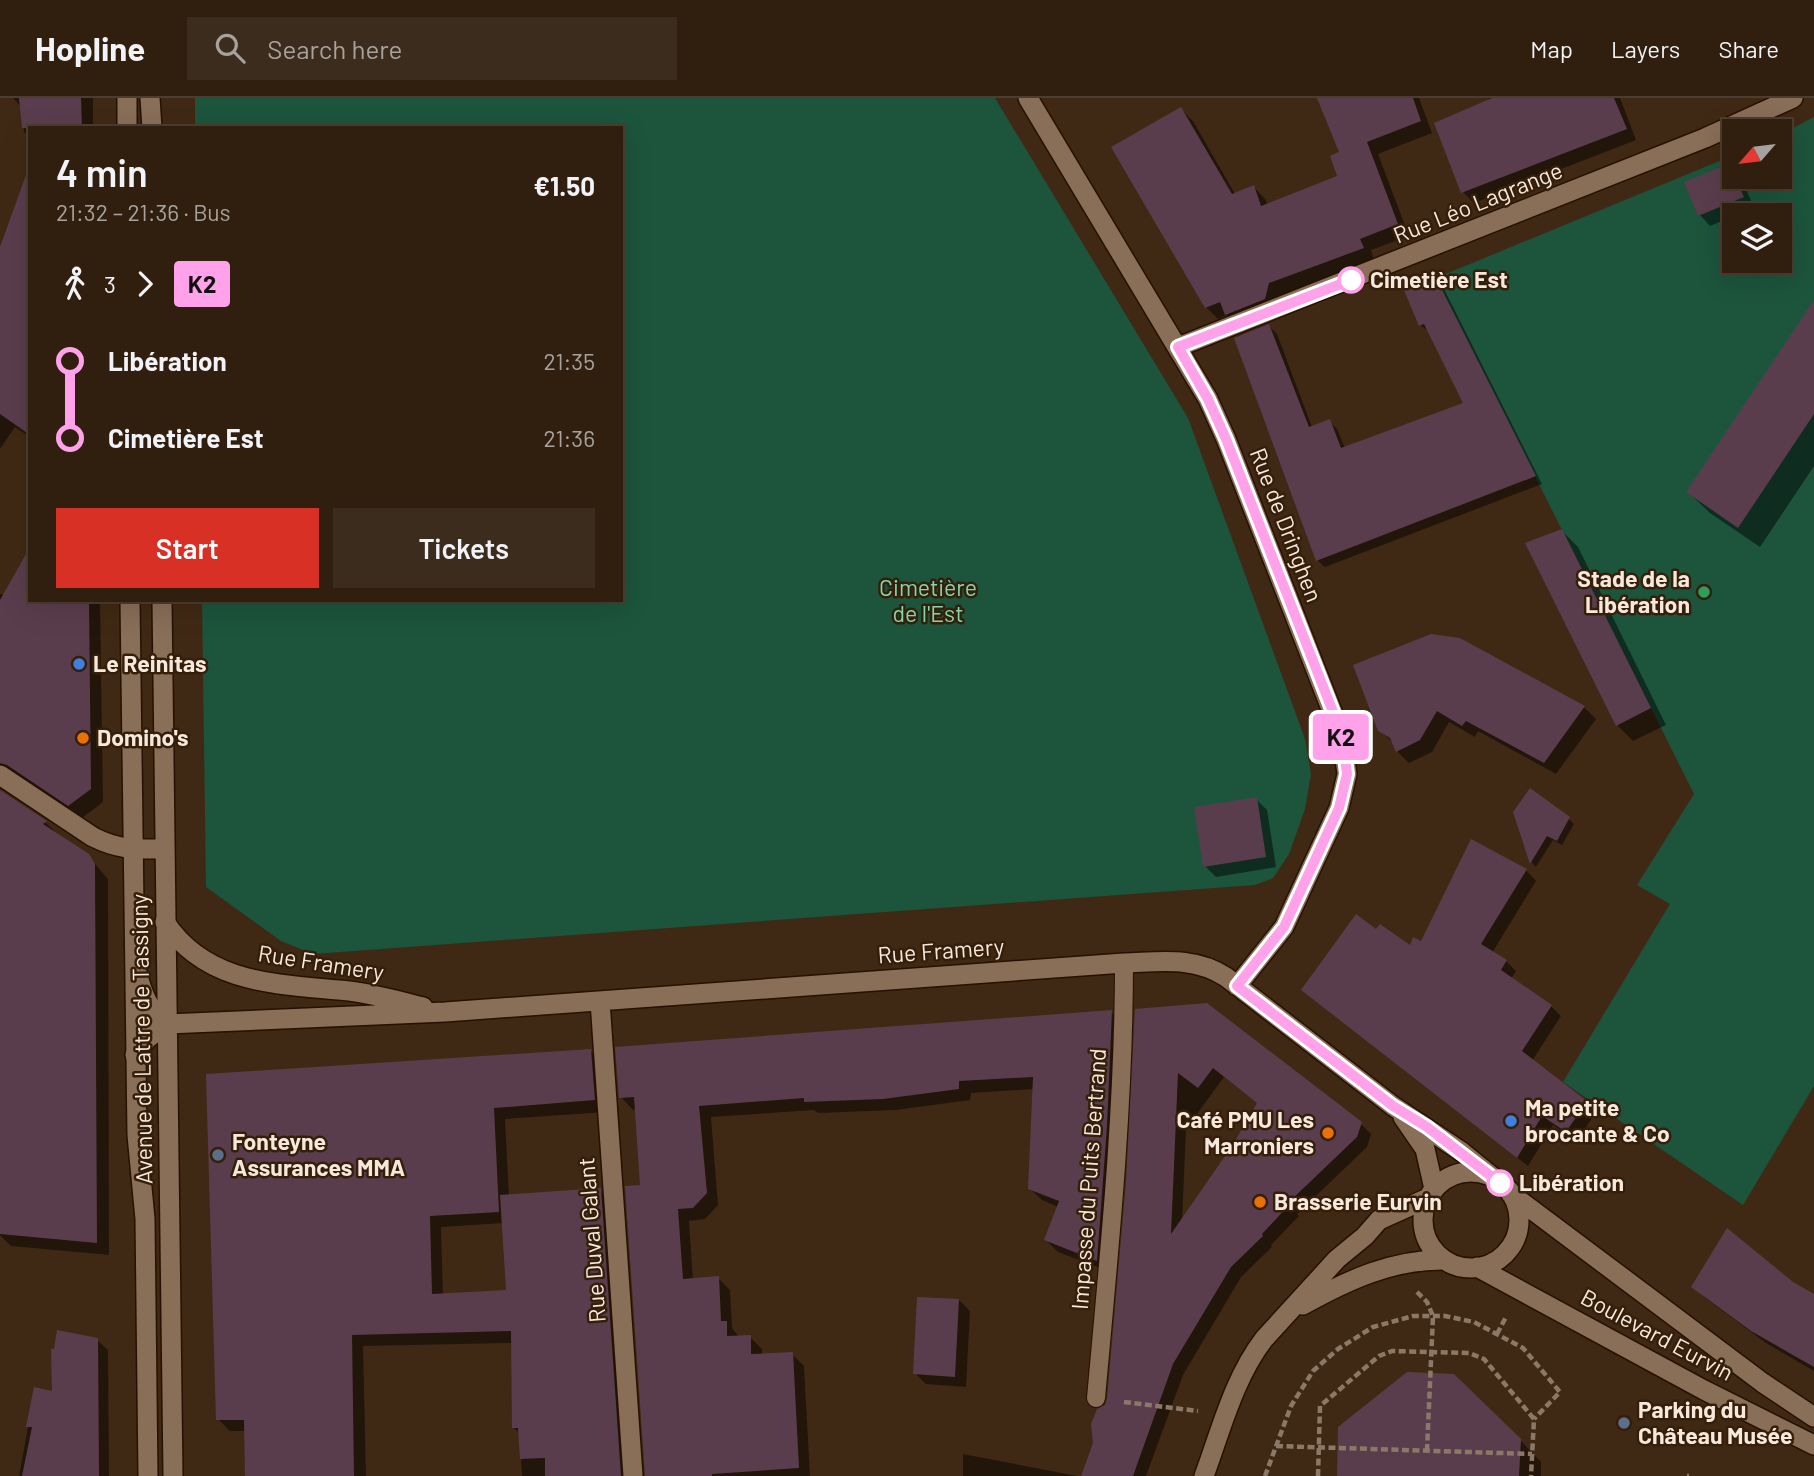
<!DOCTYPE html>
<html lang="en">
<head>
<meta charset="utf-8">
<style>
  body { margin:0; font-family:Barlow,sans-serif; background:#3c2c1d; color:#f1f3f6; height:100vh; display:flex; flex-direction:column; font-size:26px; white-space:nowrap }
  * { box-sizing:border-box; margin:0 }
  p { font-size:23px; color:#a8a29e }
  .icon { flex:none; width:38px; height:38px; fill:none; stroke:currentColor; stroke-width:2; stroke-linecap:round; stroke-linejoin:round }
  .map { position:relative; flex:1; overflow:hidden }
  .details { position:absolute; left:28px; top:28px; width:595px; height:476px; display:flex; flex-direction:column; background:#301f0f; border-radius:0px; box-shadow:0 7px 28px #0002,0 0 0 2px #4b3d2f }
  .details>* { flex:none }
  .badge { padding:0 14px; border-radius:5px; font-size:24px; line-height:46px }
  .needle { width:46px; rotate:242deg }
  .controls { position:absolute; left:1722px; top:21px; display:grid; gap:14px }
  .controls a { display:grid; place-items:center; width:70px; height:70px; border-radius:0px; background:#301f0f; box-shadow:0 7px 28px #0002,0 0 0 2px #4b3d2f; font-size:35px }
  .map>.badge { position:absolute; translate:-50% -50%; box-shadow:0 0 0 4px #fff }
  .legs { display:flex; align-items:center; gap:10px; height:77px; padding:0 28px; font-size:23px }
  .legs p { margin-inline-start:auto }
  .summary { display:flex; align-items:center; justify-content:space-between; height:119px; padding:0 28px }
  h1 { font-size:38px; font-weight:600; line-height:52px }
  .button { display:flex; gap:14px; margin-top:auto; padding:14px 28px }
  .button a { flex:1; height:80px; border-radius:0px; background:#d93025; color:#fff; font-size:28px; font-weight:600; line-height:80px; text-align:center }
  .button a+a { background:#3c2c1d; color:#f1f3f6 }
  ul { padding:0 28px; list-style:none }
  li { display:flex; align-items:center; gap:24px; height:77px; font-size:26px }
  li i { display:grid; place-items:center; width:10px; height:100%; margin:0 9px; background:currentColor }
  li i::after { content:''; width:18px; height:18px; margin:-9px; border:5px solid; border-radius:50%; background:#301f0f }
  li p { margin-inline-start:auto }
  li:first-child i { background:linear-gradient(#0000 50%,currentColor 0) }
  li:last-child i { background:linear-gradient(currentColor 50%,#0000 0) }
  header { display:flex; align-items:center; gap:42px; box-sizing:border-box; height:98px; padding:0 35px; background:#301f0f; border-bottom:2px solid #4b3d2f }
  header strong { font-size:33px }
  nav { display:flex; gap:38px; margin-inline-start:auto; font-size:24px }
  .search { width:490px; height:63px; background:#3c2c1d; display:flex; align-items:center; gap:18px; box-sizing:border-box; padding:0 24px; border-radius:0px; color:#a8a29e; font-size:26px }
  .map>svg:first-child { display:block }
  .green { fill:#1c543c; fill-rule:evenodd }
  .shadow { fill:#0007; fill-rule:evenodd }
  .building { fill:#5a3d4d; fill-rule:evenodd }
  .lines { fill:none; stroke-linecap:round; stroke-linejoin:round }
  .service-casing { stroke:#261100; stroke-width:20 }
  .minor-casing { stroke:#261100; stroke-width:22 }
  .secondary-casing { stroke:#261100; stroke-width:22 }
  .path { stroke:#8b7866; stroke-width:4.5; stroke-dasharray:7 3.5; stroke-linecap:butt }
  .service { stroke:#896e58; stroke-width:18 }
  .minor { stroke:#896e58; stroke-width:19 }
  .secondary { stroke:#896e58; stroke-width:19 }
  .line-1-casing { stroke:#fff; stroke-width:16 }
  .line-1 { stroke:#ffa2ea; stroke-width:10 }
  .stop-1-dot { fill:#fff; stroke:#ffa2ea; stroke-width:3.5 }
  .leisure-dot { fill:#2e9e5b; stroke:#351f0a; stroke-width:2.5 }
  .shop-dot { fill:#3f7fe0; stroke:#351f0a; stroke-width:2.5 }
  .food-dot { fill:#e8710a; stroke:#351f0a; stroke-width:2.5 }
  .service-dot { fill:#5c6f8a; stroke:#351f0a; stroke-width:2.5 }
  .labels { text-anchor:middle; stroke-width:5; stroke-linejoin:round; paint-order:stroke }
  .street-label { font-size:23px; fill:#f7e8dc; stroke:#351f0a }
  .stop-label { font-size:23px; font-weight:bold; fill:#f7e8dc; stroke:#351f0a; text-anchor:start }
  .poi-label { font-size:23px; font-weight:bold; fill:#f7e8dc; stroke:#351f0a; text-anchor:start }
  .park-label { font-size:23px; fill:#7dd9ad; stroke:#351f0a }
</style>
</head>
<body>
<header>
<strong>Hopline</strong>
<div class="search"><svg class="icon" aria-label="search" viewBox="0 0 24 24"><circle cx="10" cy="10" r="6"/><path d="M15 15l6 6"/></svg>Search here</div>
<nav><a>Map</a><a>Layers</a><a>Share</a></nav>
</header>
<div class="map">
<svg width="1814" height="1378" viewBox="0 0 1814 1378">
  <rect width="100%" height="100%" fill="#402914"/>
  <path class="green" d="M195,0H995L1188,320L1305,641L1311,676L1305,711L1289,756L1273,780L1255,787L313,856L281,843L206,789L202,502H621V30H195Z
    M1814,19V988L1743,1107L1563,984L1670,806L1637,787L1694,696L1436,180L1734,57V79H1780V37ZM1734,117H1780V163H1734Z"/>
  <path class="shadow" d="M13,0H93V30H30V39L24,34L22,10Z
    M1319,0H1419L1432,35L1378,56L1409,138L1371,152L1374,162L1280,197L1276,213L1239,228L1227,217L1218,221L1206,209L1181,11L1193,23L1235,96L1254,89L1265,101L1268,107L1340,79L1341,55Z
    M1489,0H1620L1636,42L1474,105L1463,94Z
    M1730,67L1734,71V79H1741L1754,110L1710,128L1700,117Z
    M30,71V339L15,329L0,351V154Z
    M1436,182L1443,189L1542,386L1325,469L1317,462L1269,228L1277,236L1312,329L1329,323L1337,331L1345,350L1466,306L1430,234L1420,227Z
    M1814,205V368L1760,449L1710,415L1688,394Z
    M1562,433L1578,449L1666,627L1633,643L1617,627Z
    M0,496L30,502H100L103,704L82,720L21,679H7L0,691Z
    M1459,542L1584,609L1596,621L1556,676L1478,633L1475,639L1449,624L1432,654L1409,665L1397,653L1395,646L1379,632Z
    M0,691L2,695L46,725L59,737L88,758L108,781L109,1157L11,1148L0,1137Z
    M1256,701L1267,712L1276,769L1216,779L1205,768Z
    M1515,714L1569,721L1574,726L1562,747L1553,742L1536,769L1532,765Z
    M1526,772L1536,783L1492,855L1506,863L1516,873L1511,881L1551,908L1561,918L1532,963L1596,1014L1577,1043L1553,1027L1528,1068L1303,892L1377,833L1411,850L1422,845Z
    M1136,913L1360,1025L1371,1036L1367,1049L1297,1116L1299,1118L1271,1147L1272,1149L1241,1179L1183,1277L1146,1378H1083L1109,1301L1128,1084ZM1224,979L1259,1006L1233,1049L1182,1123L1186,1031Z
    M1111,914L1123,926L1108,1173L1058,1154L1046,1142L1058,1109L1042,1102L1029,1090L1034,991L971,995L970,1002L896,1012L818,1015L814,1012L711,1019L718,1107L705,1121L689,1123L693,1182L718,1180L730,1192L732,1230L739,1239H750L762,1251V1257L792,1256L804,1268L810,1378H647L641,1089L637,1011L633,1012L621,999Z
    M590,953L602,965L606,1014L505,1021L509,1098L600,1092L612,1104L631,1378H522L520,1336L513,1329V1245L363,1248L366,1378H246L245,1333H230L218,1321L208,978ZM504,1125L508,1194L443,1197L441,1129Z
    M1792,1186L1814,1198V1273L1766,1245L1704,1199L1693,1189Z
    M959,1202L970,1213L966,1289L926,1286L915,1275Z
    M97,1242L108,1252L109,1378H19L35,1291L54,1295Z
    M1520,1342L1541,1364V1378H1339Z
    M963,1356L1077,1378H963Z"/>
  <path class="building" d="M19,0H81L82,30H22Z
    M1317,0H1413L1421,23L1367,44L1398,126L1360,141L1364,150L1269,185L1265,201L1225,217L1220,204L1205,210L1111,49L1181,9L1232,96L1254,87L1261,108L1337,78L1330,58L1339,54Z
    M1492,0H1614L1627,31L1461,95L1434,25Z
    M1731,65L1734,79L1744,99L1698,118L1684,84Z
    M26,77L30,78V337L0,316V149Z
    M1436,180L1536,378L1316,463L1234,240L1269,226L1309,329L1330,321L1341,350L1463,305L1424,226L1419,228L1404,192Z
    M1814,202V316L1738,430L1686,394Z
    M1562,431L1651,610L1616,628L1525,445Z
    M30,449V502H89L91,691L68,708L7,667L0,665V502Z
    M1431,536L1460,540L1585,608L1544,665L1466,623L1462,628L1437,613L1420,642L1396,654L1390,640L1378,633L1353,567Z
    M1530,690L1570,719L1557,743L1547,738L1530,766L1513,714Z
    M0,692L47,723L43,726L89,756L95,766L97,1145L0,1136Z
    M1257,699L1266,759L1203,769L1194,709Z
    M1471,741L1527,771L1481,846L1507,862L1501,872L1552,907L1522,953L1587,1003L1566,1034L1542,1018L1517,1060L1301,892L1356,816L1376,831L1380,826L1410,847L1413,839L1421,843Z
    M1207,905L1362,1024L1357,1039L1288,1105L1290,1106L1262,1136L1263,1138L1231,1169L1173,1266L1133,1378H1081L1093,1345L1091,1326L1097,1311L1105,1307L1107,1301L1126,1084L1135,911ZM1213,970L1257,1005L1232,1048L1171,1136L1178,975L1198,990Z
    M1112,912L1107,1028L1097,1163L1044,1142L1059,1103L1028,1091L1033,979L959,983V991L883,1001L804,1004V1000L699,1008L707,1095L693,1110L678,1111L683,1181L719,1178L721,1223H727V1238L751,1237V1256L793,1254L799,1370L712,1376V1378H645L625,1088L640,1087L634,999L619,1000L615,949Z
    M591,951L595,1002L494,1010L499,1114L430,1118L432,1196L506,1192L500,1097L601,1090L621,1378H545V1360L520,1361L518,1330H512L511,1233L352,1237L354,1378H245L244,1322H216L206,976Z
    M1727,1130L1793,1184L1814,1196V1269L1751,1233L1691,1189Z
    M917,1199L959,1201L955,1279L913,1276Z
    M57,1232L98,1240L99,1378H22L32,1329H26L34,1289L52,1293L51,1251H54Z
    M1407,1274L1454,1276L1521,1341L1519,1378H1337L1338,1329Z"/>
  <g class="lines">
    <defs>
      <path id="service" d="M1096,1300C1109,1156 1124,1011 1124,865"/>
      <path id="minor" d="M1028,0L1208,301L1226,341L1342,639L1347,676L1339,710L1284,829L1237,888
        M1178,249L1705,40L1793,0
        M0,677L93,739C119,752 135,751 164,751
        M165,824C207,888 281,886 349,893C374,896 399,903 423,909
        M137,874C142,894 149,914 167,926
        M600,903L633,1378
        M135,957L147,941L167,926L445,914L1124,865C1160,864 1194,858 1226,879L1393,1008L1462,1054L1494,1080
        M1403,1019L1425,1051L1434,1091"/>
      <path id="secondary" d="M127,0V30
        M150,0L152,30
        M130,502L137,1037L145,1121L148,1378
        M162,502L173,1378
        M1423 1122a48 48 0 1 1 96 0a48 48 0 1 1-96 0Z
        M1511,1096L1763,1285L1814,1319
        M1477,1169L1704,1292L1814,1347
        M1303,1207C1348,1182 1393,1161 1445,1162
        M1204,1378C1221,1332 1234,1280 1264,1241L1337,1161L1365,1138L1379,1122L1428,1100"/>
    </defs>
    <use href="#service" class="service-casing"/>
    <use href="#minor" class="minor-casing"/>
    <use href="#secondary" class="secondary-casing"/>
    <path class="path" d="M1417,1194L1427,1204L1433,1218L1427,1352
      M1497,1236L1506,1219
      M1124,1304L1198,1313
      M1276,1348L1532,1356
      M1265,1378L1291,1308L1313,1273L1338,1251L1373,1229L1413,1218H1445L1474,1224L1523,1250L1560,1294L1534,1321
      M1318,1378L1320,1308L1379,1258L1392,1253L1469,1255L1484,1261L1534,1321L1531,1378
      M1687,1378H1689"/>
    <use href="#service" class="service"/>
    <use href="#minor" class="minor"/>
    <use href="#secondary" class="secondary"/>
  </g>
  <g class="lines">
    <defs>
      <path id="line-1" d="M1351,182L1178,249L1208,301L1226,341L1337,624L1344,651L1347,676L1339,710L1284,829L1237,888L1393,1008L1427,1029L1500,1085"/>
    </defs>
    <use href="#line-1" class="line-1-casing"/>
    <use href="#line-1" class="line-1"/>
  </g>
  <g class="stop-1-dot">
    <circle cx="1351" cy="182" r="12"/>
    <circle cx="1500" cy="1085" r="12"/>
  </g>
  <circle class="leisure-dot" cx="1704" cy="494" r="7"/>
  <g class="shop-dot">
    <circle cx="79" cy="566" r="7"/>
    <circle cx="1511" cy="1023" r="7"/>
  </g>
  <g class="food-dot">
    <circle cx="83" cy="640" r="7"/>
    <circle cx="1328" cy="1035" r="7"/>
    <circle cx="1260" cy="1104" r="7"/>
  </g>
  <g class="service-dot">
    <circle cx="218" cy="1057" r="7"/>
    <circle cx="1624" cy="1325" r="7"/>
  </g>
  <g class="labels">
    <g class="street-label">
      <text transform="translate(1478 105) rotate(-22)" y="8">Rue Léo Lagrange</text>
      <text transform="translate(1286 427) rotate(69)" y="8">Rue de Dringhen</text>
      <text transform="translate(941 853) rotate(-4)" y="8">Rue Framery</text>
      <text transform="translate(321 865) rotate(9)" y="8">Rue Framery</text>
      <text transform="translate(142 941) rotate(-91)" y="8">Avenue de Lattre de Tassigny</text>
      <text transform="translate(1089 1081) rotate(-86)" y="8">Impasse du Puits Bertrand</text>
      <text transform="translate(592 1142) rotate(-94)" y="8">Rue Duval Galant</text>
      <text transform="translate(1657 1237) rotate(28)" y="8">Boulevard Eurvin</text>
    </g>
    <g class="stop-label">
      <text x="1370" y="190">Cimetière Est</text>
      <text x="1519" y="1093">Libération</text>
    </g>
    <g class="poi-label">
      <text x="1690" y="489" text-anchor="end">Stade de la<tspan x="1690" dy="26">Libération</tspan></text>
      <text x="93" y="574">Le Reinitas</text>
      <text x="97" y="648">Domino's</text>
      <text x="1525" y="1018">Ma petite<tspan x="1525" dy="26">brocante &amp; Co</tspan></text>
      <text x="1314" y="1030" text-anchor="end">Café PMU Les<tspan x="1314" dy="26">Marroniers</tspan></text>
      <text x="232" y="1052">Fonteyne<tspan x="232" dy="26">Assurances MMA</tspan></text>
      <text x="1274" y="1112">Brasserie Eurvin</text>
      <text x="1638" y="1320">Parking du<tspan x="1638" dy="26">Château Musée</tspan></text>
    </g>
    <g class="park-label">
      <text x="928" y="498">Cimetière<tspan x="928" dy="26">de l'Est</tspan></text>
    </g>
  </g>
</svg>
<div class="controls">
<a><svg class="needle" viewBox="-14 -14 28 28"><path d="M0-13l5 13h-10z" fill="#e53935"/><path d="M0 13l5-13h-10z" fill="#a8a29e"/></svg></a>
<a><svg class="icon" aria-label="layers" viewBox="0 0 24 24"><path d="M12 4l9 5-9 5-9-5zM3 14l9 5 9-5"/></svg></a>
</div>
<b class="badge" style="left:1341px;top:639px;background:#ffa2ea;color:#111">K2</b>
<section class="details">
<div class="summary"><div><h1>4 min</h1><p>21:32 – 21:36 · Bus</p></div><b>€1.50</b></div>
<div class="legs"><svg class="icon" aria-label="walk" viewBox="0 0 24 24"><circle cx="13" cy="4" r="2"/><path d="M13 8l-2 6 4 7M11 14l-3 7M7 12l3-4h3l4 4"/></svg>3<svg class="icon" aria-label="forward" viewBox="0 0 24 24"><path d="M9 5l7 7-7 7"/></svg><b class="badge" style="background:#ffa2ea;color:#111">K2</b></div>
<ul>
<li><i style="color:#ffa2ea"></i><b>Libération</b><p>21:35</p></li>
<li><i style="color:#ffa2ea"></i><b>Cimetière Est</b><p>21:36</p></li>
</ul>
<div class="button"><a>Start</a><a>Tickets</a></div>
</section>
</div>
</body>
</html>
